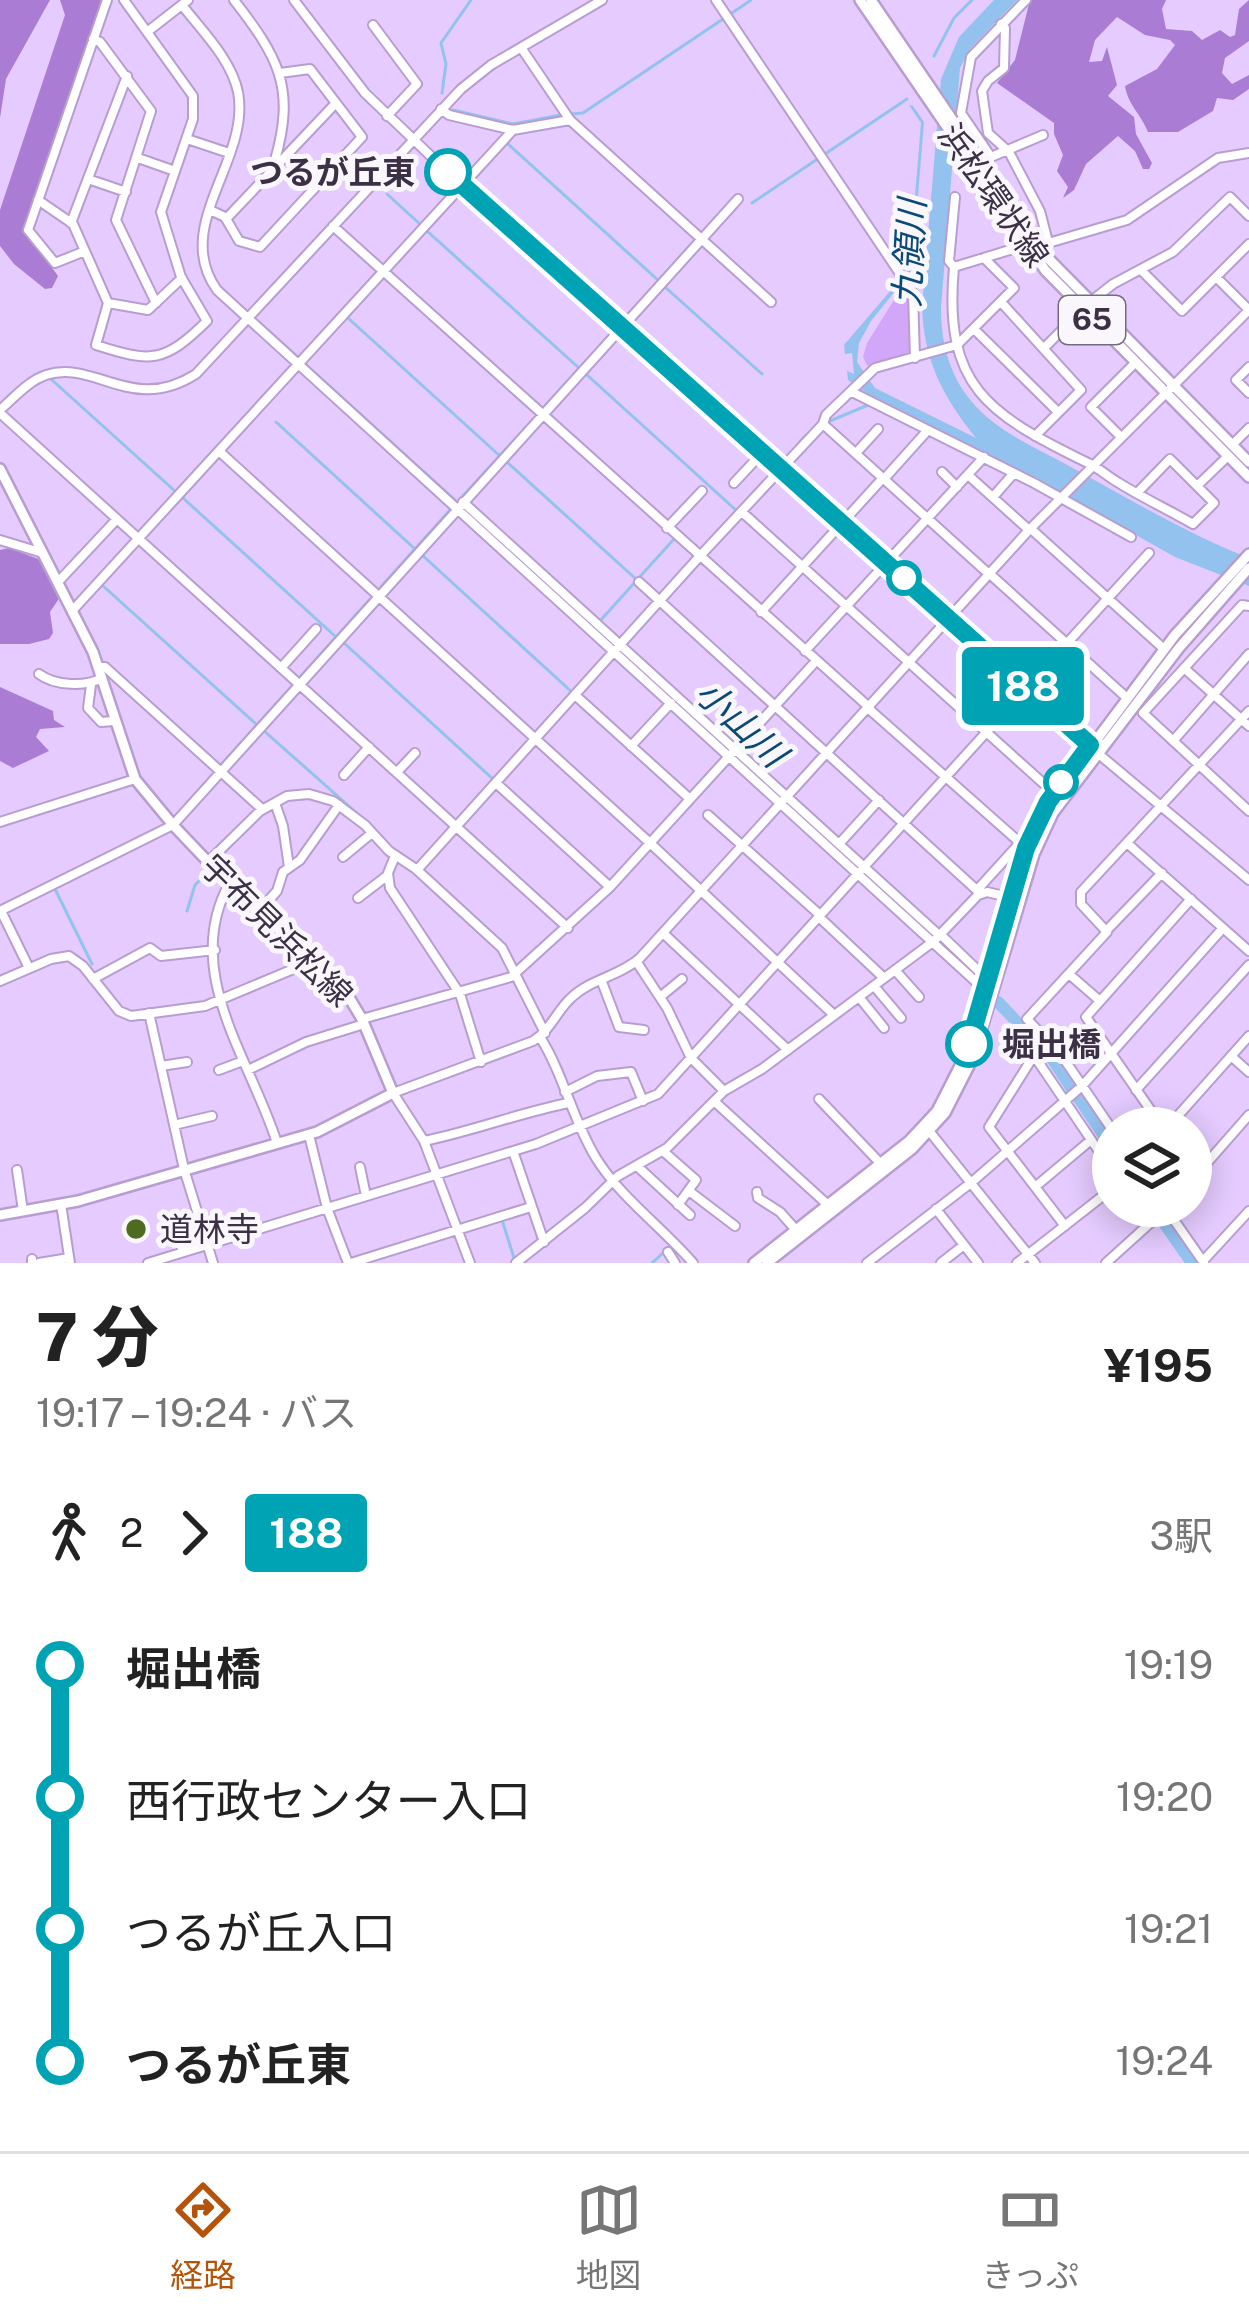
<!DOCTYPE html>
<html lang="ja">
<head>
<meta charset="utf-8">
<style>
  body { margin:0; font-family:"Public Sans","Noto Sans JP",sans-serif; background:#f6f6f6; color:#222; height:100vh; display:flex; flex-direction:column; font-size:45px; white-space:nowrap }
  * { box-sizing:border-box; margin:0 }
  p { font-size:39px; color:#767676 }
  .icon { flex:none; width:66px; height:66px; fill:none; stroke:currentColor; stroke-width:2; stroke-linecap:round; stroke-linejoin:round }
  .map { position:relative; height:1263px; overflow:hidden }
  .side { display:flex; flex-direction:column; background:#fff; flex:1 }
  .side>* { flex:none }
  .badge { padding:0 24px; border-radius:9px; font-size:42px; line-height:78px }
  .buttons { position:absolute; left:1092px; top:1107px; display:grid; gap:24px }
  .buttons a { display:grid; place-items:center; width:120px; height:120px; border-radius:50%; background:#fff; box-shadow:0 6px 30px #0003; font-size:60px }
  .map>.badge { position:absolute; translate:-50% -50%; box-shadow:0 0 0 6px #fff }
  .legs { display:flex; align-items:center; gap:18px; height:132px; padding:0 36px; font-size:39px }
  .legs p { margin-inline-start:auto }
  .head { display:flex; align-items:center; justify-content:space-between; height:204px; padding:0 36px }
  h1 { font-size:66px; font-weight:800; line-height:90px }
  ul { padding:0 36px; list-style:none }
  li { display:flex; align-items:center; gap:42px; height:132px; font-size:45px }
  li i { display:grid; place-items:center; width:18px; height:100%; margin:0 15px; background:currentColor }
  li i::after { content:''; width:30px; height:30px; margin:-15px; border:9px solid; border-radius:50%; background:#fff }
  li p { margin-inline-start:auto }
  li:first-child i { background:linear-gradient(#0000 50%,currentColor 0) }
  li:last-child i { background:linear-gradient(currentColor 50%,#0000 0) }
  .tabs { display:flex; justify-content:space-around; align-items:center; height:168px; border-top:3px solid #e0e0e0; background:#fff; font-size:33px; color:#767676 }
  .tabs a { display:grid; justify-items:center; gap:6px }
  .tabs .current { color:#b45309 }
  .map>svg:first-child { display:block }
  .green { fill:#d2a7f9 }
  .forest { fill:#ab7cd4 }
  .water { fill:#93c2ef }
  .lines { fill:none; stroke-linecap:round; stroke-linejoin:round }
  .stream { stroke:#93c2ef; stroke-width:3 }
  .river { stroke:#93c2ef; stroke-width:12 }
  .minor-casing { stroke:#b89ed0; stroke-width:12 }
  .major-casing { stroke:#b89ed0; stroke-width:14 }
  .minor { stroke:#fff; stroke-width:8 }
  .major { stroke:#fff; stroke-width:9 }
  .line-1-casing { stroke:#fff; stroke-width:27 }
  .line-1 { stroke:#00a3b4; stroke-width:18 }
  .stop-1-dot { fill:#fff; stroke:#00a3b4; stroke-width:6 }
  .poi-dot { fill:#4e6b20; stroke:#faf7fc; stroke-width:4.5 }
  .labels { text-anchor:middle; stroke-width:10; stroke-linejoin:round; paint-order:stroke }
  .shield { fill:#faf7fc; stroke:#746c7c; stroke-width:3 }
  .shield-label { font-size:30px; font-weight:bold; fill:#3b3045 }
  .stop-label { font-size:33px; font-weight:bold; fill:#3b3045; stroke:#faf7fc; text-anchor:end }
  .street-label { font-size:33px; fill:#3b3045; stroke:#faf7fc }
  .poi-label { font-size:33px; fill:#3b3045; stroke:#faf7fc; text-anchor:start }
  .water-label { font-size:36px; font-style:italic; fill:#0b4979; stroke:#faf7fc }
</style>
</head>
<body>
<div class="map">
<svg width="1249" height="1263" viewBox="0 0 1249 1263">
  <rect width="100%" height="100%" fill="#e5cbff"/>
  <path class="green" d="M904,284L911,294V353L868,367L863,357L867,343Z"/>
  <path class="forest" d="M0,0H50L6,79L0,118Z
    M60,0H104L25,230L58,276L52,288L45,289L14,264L0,246V210L65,15Z
    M1030,0H1166L1162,9L1166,29L1192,31L1202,40L1220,30L1230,37L1235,35L1239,9L1249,0V41L1225,58L1222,73L1232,84L1249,75V89L1233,100L1217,98L1213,111L1178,132H1148C1141,114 1128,105 1125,86L1157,69L1175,45L1170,40L1145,35L1117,17L1095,40L1089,62L1102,61L1107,47L1117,85L1108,96L1134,117L1136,134L1152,163L1149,169H1143L1135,151L1118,136L1086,164L1074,190L1063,198L1068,187L1057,171L1063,155L1054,134V123L997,83L1015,60Z
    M9,548L41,560L60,597L50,612L53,633L49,639L29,644H0V550Z
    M0,687L53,711L54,720L65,727L40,729L36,737L49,751L13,768L0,761Z"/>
  <path class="water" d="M994,0H1017L970,49L960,68L941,308C941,342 949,375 972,402C997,432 1037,448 1071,467C1131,500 1186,533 1249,558V586L1175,557L1033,477L872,397L848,380L847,371L854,374L852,353L845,354L844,345L909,269L921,123L909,105L913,106L924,122L912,270L871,321L859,343L857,362L875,388L976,438C943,397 924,361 922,307L941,79L959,37Z"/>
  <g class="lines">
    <path class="stream" d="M732,13L751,0
      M934,56L954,18L972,0
      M442,93L446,64L441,43L471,0
      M453,110L513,124L561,115
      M572,114L583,113L723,19
      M507,143L659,281
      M825,154L907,99
      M387,194L421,225
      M752,203L819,158
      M427,231L579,368
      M702,233L735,196
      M665,287L762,374
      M348,318L500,456
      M625,318L695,240
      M260,323L455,500
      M586,374L737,511
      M52,380L176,492
      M542,409L613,331
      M830,421L868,405
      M276,422L415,549
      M785,460L805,436
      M507,462L637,580
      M462,497L537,415
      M183,498L336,637
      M422,555L573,693
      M102,585L257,725
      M379,589L451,509
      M599,622L674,539
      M344,643L494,780
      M300,677L372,597
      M263,730L368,823
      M221,765L293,685
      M177,815L214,773
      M55,889L92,964
      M187,911L195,885L208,872
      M502,1220L514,1258
      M652,1263L664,1252"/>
    <path class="river" d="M668,694L884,890
      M930,932L966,969
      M998,1002L1053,1060L1072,1089
      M1078,1097L1113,1149
      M1152,1206L1154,1209
      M1164,1223L1192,1263"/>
    <defs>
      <path id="minor" d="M234,0C278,57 296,87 275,160L279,164
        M294,0L365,93L462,186L1082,740L1249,880
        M716,0L913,293L915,358
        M1026,0L971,57L961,113L991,157L1043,135
        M182,5C202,31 231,59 238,92C251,160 171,226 217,290L985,990
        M1001,24L1005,28L1004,68L988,81L982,91L988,133L1009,152L1040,211L1048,242
        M373,25L417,84L387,116
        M147,32L188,0
        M93,39L100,42L151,111L116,220L156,303
        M522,49L570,120L771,302
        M441,109L449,115L513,130L570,120
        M187,139L229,153
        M138,158L175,171
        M88,179L126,192
        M38,200L73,224L108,303L148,310L182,278
        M210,210L225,217L239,241L260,247L362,137L310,69L280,73
        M226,219L336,103
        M71,223L127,76
        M333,226L870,708
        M1026,245L954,267C943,387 988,414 1088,463C1099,468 1108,477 1119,483C1143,498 1169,510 1193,524L1214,503L1170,459L1137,493
        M1038,246L1127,220L1218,158L1249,153
        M85,251L55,263L28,230L107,0
        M954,267L949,261L955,197
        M1141,270L1182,311L1249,244
        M1216,277L1249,310
        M1001,302L1081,390L1035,436
        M108,303L96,345C152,363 164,363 207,321L181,277L161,212L193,119V96L124,0
        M1089,303L1113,284L1173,252L1230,197L1249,216
        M974,329L1058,412
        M1045,347L1082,310
        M1249,367L1236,380L1249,393
        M852,392L1034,483L1131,537
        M0,410C14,398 28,381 46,375C95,359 132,415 196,374L461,89L491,65L602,0
        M0,413L568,928
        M823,424L990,575
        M1121,437L1091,407L1135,363
        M1232,445L1249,428
        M220,452L650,843L834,1015
        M856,453L878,429
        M942,472L957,487
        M968,475L1029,530
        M884,479L928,430
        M734,483L761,454
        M1197,486L1228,456
        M993,497L1014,473
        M463,502L940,936
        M742,512L1054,793
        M667,528L702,491
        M1031,529L1164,649
        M0,540L43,553
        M700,556L823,424L826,415L875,368L957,345L1014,288L984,258
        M991,575L1127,698
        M58,582L117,519
        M639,582L981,894
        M1249,606L1242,605L1143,713L1249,811
        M72,611L513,130
        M761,612L883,478
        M805,651L984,457
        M99,667H105L262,809
        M281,668L316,629
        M1184,668L1249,726
        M39,674C55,686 86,687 102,678
        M91,685L88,708L101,722L114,721
        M575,695L690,799
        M869,709L1026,848
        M1173,741L1249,654
        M631,746L671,703
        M397,772L415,753
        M344,775L369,747
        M496,783L610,887
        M275,803L283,826L289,867
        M708,815L820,915
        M0,822L135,779
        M1127,843L1249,951
        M839,844L879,800
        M395,856L388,873L390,888L460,994L481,1062
        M343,857L372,833
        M208,862L260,811L287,796L309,794L333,801L365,825L389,851L416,869L502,948L545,1033
        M417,870L699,557
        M229,884C181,972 251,1060 277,1143
        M978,889L1018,845
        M358,898L388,875
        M0,911L173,825L738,199
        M1,911L29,968
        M259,911L277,891L283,872L300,860L339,805
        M819,917L884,978
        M1107,930L1162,873
        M664,934L788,1050
        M941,935L987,979
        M636,961L667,1008L691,1058L724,1091
        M895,970L919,997
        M1069,974L1100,1001
        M93,979L150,948L161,956L215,950
        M0,981L51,959L69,956L83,966L119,1011L131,1016L205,1006L315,960
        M602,982L619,1027L644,1030
        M874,986L901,1018
        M660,997L682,979
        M859,997L884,1028
        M149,1013L184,1169L213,1263
        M362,1019L511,977L610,887L816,661
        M540,1037C564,1075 572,1119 596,1158C620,1197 663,1228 693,1263
        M1231,1056L1249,1072
        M161,1066L187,1062
        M219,1070L243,1061
        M248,1070L306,1042L364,1024
        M1136,1090L1249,965
        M565,1092L597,1076L631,1072L643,1101
        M819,1099L881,1164
        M714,1101L828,1205
        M174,1125L212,1116
        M1163,1128L1086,1017L1191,899
        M1167,1128L1249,1036
        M1113,1131L1062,1056L1027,1019L1107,932L1081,904V892L1249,711
        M930,1132L1035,1263
        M309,1135L327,1208L348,1263
        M424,1141C473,1131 519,1113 568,1103
        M513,1151L544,1242
        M663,1151L696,1180L678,1205
        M637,1166L690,1215
        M360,1167L366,1196
        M17,1170L23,1211
        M1191,1181L1249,1115
        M1035,1187L1091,1140
        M689,1191L735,1226
        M757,1192L758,1198L780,1212L796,1230
        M61,1204L70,1263
        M1165,1207L1204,1263
        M936,1209L978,1263
        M173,1221L183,1252
        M1065,1226L989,1127L1031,1060H1037L1113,1172
        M668,1252L675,1263
        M32,1259V1263
        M1203,1261L1249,1211
        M39,1263L69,1258
        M148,1263L536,1144L658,1094L1149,553
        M351,1263L531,1207
        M470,1263L424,1141L393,1093L533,1041C551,1030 557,1010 572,997C591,979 620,976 640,958L1029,530L1249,310
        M516,1263L585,1208L618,1176L667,1148L724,1091L762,1069L934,941L978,895L987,892L1013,898
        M867,1263L972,1182L1082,1086L1223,928
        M941,1263L964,1245
        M1017,1263L1113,1188
        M1106,1263L1169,1206"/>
      <path id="major" d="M860,0L1045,270L1249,477
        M871,0L1043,253L1249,462
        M0,469L93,652L135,779L173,825L229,884L344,989L362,1019L393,1093L317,1132L78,1201L0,1215
        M754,1263L909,1141L937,1111L965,1056L1022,859L1044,810L1175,635L1249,554
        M767,1263L912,1149L945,1113L973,1058L1034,854L1053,813L1179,648L1249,568"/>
    </defs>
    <use href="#minor" class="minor-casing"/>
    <use href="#major" class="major-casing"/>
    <use href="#minor" class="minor"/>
    <use href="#major" class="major"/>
  </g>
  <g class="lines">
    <defs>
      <path id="line-1" d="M448,172L1090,745L1048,802L1026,848L969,1044"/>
    </defs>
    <use href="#line-1" class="line-1-casing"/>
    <use href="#line-1" class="line-1"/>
  </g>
  <g class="stop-1-dot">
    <circle cx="448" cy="172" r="21"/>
    <circle cx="904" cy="578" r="15"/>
    <circle cx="1061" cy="782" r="15"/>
    <circle cx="969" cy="1044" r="21"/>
  </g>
  <circle class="poi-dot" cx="136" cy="1229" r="12"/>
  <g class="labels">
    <rect class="shield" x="1059" y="296" width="66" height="48" rx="9"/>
    <g class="shield-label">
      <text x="1092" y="330">65</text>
    </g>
    <g class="stop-label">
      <text x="415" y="184">つるが丘東</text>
      <text x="1002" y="1056" text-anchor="start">堀出橋</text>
    </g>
    <g class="street-label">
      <text transform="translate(994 195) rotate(55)" y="12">浜松環状線</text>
      <text transform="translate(277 930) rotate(45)" y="12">宇布見浜松線</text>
    </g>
    <g class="poi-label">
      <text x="160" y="1241">道林寺</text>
    </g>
    <g class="water-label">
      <text transform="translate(909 253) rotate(-87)" y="13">九領川</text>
      <text transform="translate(741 723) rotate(43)" y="13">小山川</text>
    </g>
  </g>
</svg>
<div class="buttons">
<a><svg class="icon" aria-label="layers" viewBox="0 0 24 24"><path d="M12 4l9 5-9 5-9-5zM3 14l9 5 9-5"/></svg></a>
</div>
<b class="badge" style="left:1023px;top:686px;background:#00a3b4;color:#fff">188</b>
</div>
<section class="side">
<div class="head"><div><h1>7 分</h1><p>19:17 – 19:24 · バス</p></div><b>¥195</b></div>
<div class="legs"><svg class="icon" aria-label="walk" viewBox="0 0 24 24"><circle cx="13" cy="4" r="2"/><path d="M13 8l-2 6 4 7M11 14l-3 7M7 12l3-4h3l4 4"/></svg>2<svg class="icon" aria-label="forward" viewBox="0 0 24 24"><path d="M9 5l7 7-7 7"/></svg><b class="badge" style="background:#00a3b4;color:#fff">188</b><p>3駅</p></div>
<ul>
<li><i style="color:#00a3b4"></i><b>堀出橋</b><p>19:19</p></li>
<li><i style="color:#00a3b4"></i><span>西行政センター入口</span><p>19:20</p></li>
<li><i style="color:#00a3b4"></i><span>つるが丘入口</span><p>19:21</p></li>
<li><i style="color:#00a3b4"></i><b>つるが丘東</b><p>19:24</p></li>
</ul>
</section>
<nav class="tabs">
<a class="current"><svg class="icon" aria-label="directions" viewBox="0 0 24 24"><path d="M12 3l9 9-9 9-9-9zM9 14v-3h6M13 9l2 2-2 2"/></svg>経路</a>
<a><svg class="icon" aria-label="map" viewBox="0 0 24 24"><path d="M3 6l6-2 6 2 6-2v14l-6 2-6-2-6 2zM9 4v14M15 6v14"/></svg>地図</a>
<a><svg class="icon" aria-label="tickets" viewBox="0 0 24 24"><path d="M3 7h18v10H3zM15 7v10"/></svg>きっぷ</a>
</nav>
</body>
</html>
